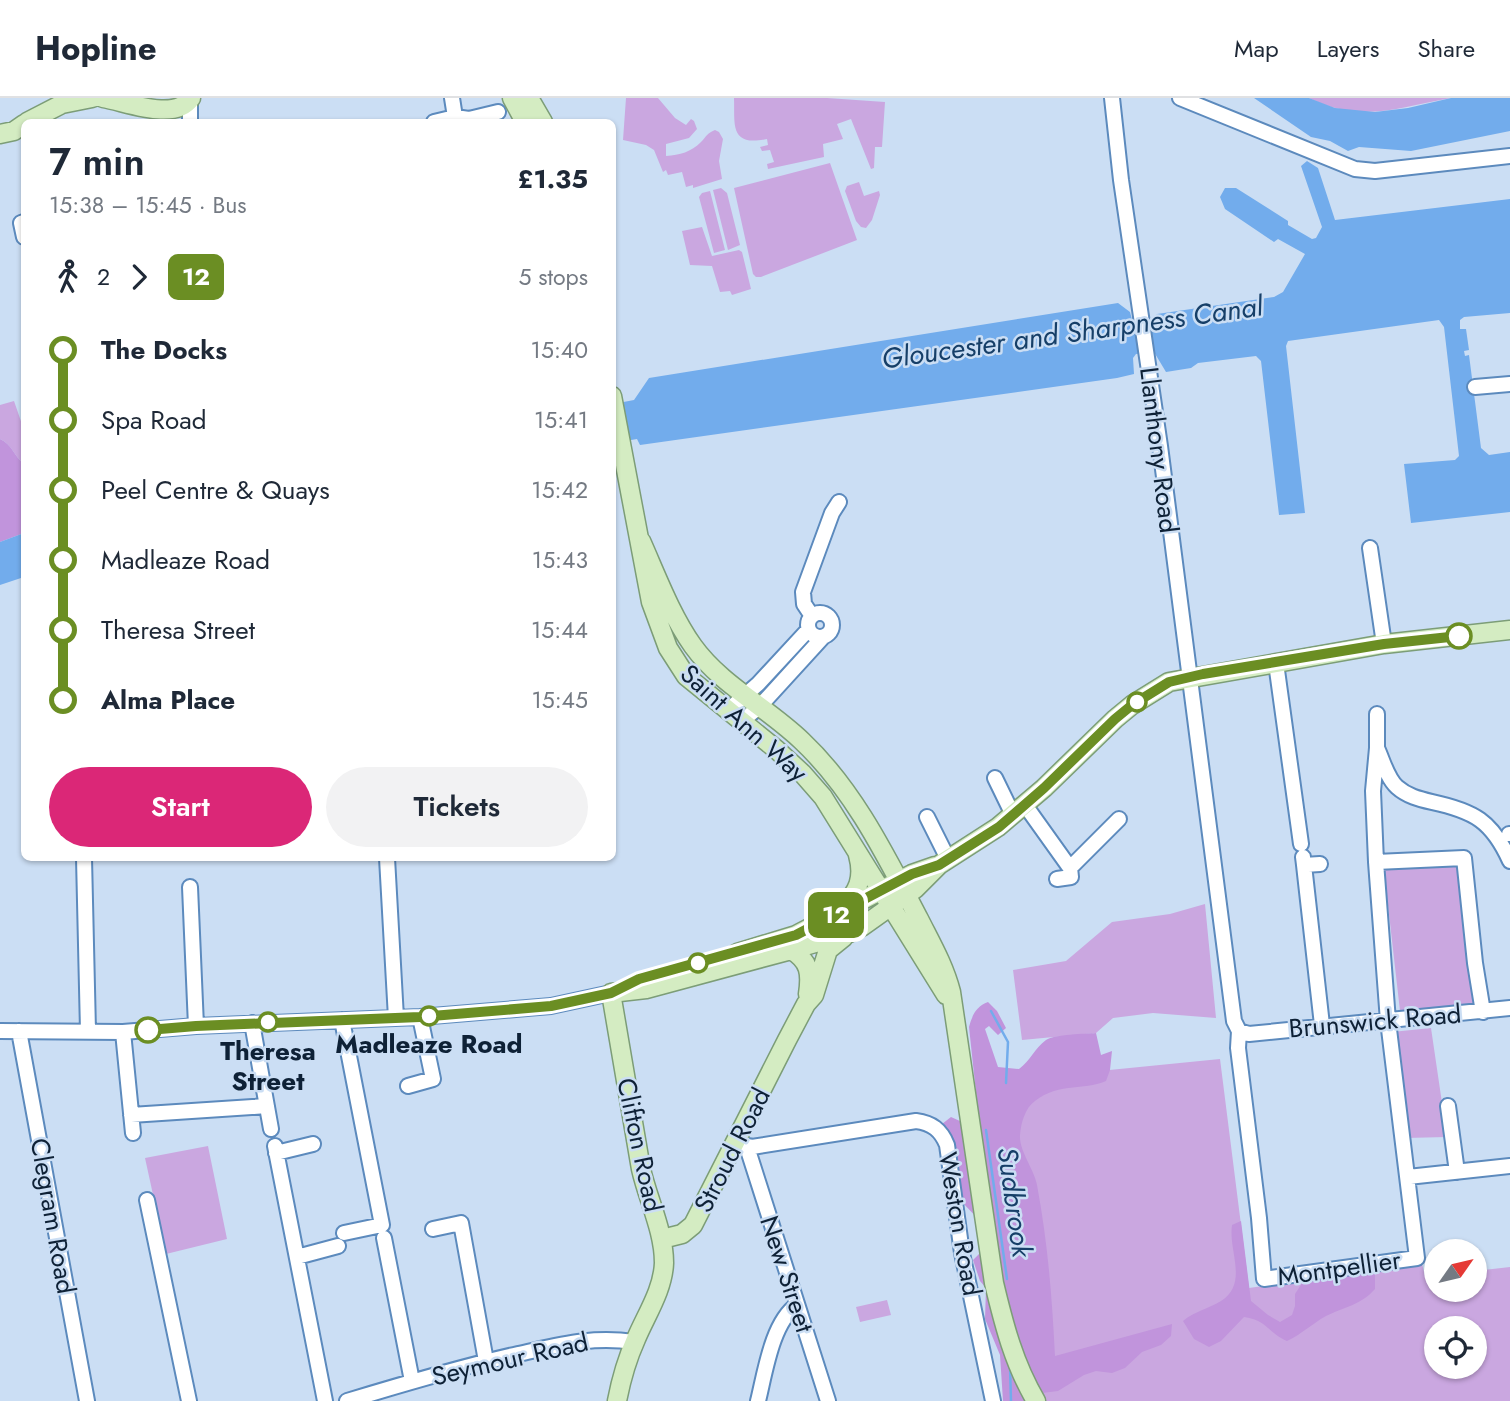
<!DOCTYPE html>
<html lang="en">
<head>
<meta charset="utf-8">
<style>
  body { margin:0; font-family:Jost,sans-serif; background:#f2f2f3; color:#1f2937; height:100vh; display:flex; flex-direction:column; font-size:26px; white-space:nowrap }
  * { box-sizing:border-box; margin:0 }
  p { font-size:23px; color:#747a83 }
  .icon { flex:none; width:38px; height:38px; fill:none; stroke:currentColor; stroke-width:2; stroke-linecap:round; stroke-linejoin:round }
  .map { position:relative; flex:1; overflow:hidden }
  .details { position:absolute; left:21px; top:21px; width:595px; height:742px; display:flex; flex-direction:column; background:#fff; border-radius:10px; box-shadow:0 2px 5px #0004 }
  .details>* { flex:none }
  .badge { padding:0 14px; border-radius:10px; font-size:24px; line-height:46px }
  .needle { width:46px; rotate:56deg }
  .buttons { position:absolute; left:1424px; top:1141px; display:grid; gap:14px }
  .buttons a { display:grid; place-items:center; width:63px; height:63px; border-radius:50%; background:#fff; box-shadow:0 2px 5px #0004; font-size:35px }
  .map>.badge { position:absolute; translate:-50% -50%; box-shadow:0 0 0 4px #fff }
  .legs { display:flex; align-items:center; gap:10px; height:77px; padding:0 28px; font-size:23px }
  .legs p { margin-inline-start:auto }
  .headline { display:flex; align-items:center; justify-content:space-between; height:119px; padding:0 28px }
  h1 { font-size:38px; font-weight:600; line-height:52px }
  .action { display:flex; gap:14px; margin-top:auto; padding:14px 28px }
  .action a { flex:1; height:80px; border-radius:42px; background:#db2777; color:#fff; font-size:28px; font-weight:600; line-height:80px; text-align:center }
  .action a+a { background:#f2f2f3; color:#1f2937 }
  ul { padding:0 28px; list-style:none }
  li { display:flex; align-items:center; gap:24px; height:70px; font-size:26px }
  li i { display:grid; place-items:center; width:10px; height:100%; margin:0 9px; background:currentColor }
  li i::after { content:''; width:18px; height:18px; margin:-9px; border:5px solid; border-radius:50%; background:#fff }
  li p { margin-inline-start:auto }
  li:first-child i { background:linear-gradient(#0000 50%,currentColor 0) }
  li:last-child i { background:linear-gradient(currentColor 50%,#0000 0) }
  header { display:flex; align-items:center; gap:42px; box-sizing:border-box; height:98px; padding:0 35px; background:#fff; border-bottom:2px solid #e0e1e3 }
  header strong { font-size:33px }
  nav { display:flex; gap:38px; margin-inline-start:auto; font-size:24px }
  .map>svg:first-child { display:block }
  .green { fill:#caa7e0; fill-rule:evenodd }
  .forest { fill:#c194dc }
  .water { fill:#72acec }
  .lines { fill:none; stroke-linecap:round; stroke-linejoin:round }
  .stream { stroke:#72acec; stroke-width:2.5 }
  .minor-casing { stroke:#5c8abd; stroke-width:18 }
  .major-casing { stroke:#7c9d77; stroke-width:21 }
  .minor { stroke:#fff; stroke-width:14 }
  .major { stroke:#d4ecc2; stroke-width:18 }
  .line-1-casing { stroke:#fff; stroke-width:16 }
  .line-1 { stroke:#6b8e23; stroke-width:10 }
  .stop-1-dot { fill:#fff; stroke:#6b8e23; stroke-width:3.5 }
  .labels { text-anchor:middle; stroke-width:5; stroke-linejoin:round; paint-order:stroke }
  .street-label { font-size:26px; fill:#0e2136; stroke:#cbdef4 }
  .stop-label { font-size:26px; font-weight:bold; fill:#0e2136; stroke:#cbdef4 }
  .water-label { font-size:28px; font-style:italic; fill:#163f68; stroke:#cbdef4 }
</style>
</head>
<body>
<header>
<strong>Hopline</strong>
<nav><a>Map</a><a>Layers</a><a>Share</a></nav>
</header>
<div class="map">
<svg width="1510" height="1303" viewBox="0 0 1510 1303">
  <rect width="100%" height="100%" fill="#cbdef4"/>
  <path class="green" d="M626,0H658L675,20L686,27L691,21L694,23L697,31L689,40L666,46V58C680,57 691,54 701,44C706,39 707,35 715,32L719,34L723,41L719,63L722,81L693,90V87L686,89L682,74L668,77L666,72L663,74L654,52L646,47L623,42Z
    M734,0H827L885,4L882,49H875L874,70L871,71L851,21L837,26L843,41L823,46L824,59L768,71L767,66L774,64L770,52L762,53L760,49L768,47L767,41C729,49 735,26 734,0Z
    M1309,0H1451C1398,9 1362,26 1309,0Z
    M830,65L857,142L761,179H756L753,176L734,90Z
    M859,84L864,98L879,93L880,97L872,122L866,130L861,129L856,123L845,93L847,88Z
    M721,90L727,95L740,147L728,152L713,92Z
    M710,93L725,152L714,155L699,99L702,95Z
    M702,129L712,158L739,152L742,154L751,191L732,197L730,193L720,194L712,168L690,167L682,133Z
    M14,303L24,332V366C14,358 12,346 0,341V307Z
    M1459,764L1475,905L1400,913L1384,772Z
    M1205,806L1216,920L1153,915L1113,920L1096,935L1022,942L1013,872L1066,863L1112,824L1170,816Z
    M1431,930L1447,1039L1405,1040L1392,934Z
    M1220,961L1249,1190L1422,1166L1425,1178L1437,1177V1192H1475V1173L1510,1169V1303H1046L1036,1285L1000,1055L1029,980ZM1437,1230H1475V1269H1437Z
    M208,1048L227,1141L166,1156L145,1060Z
    M887,1202L891,1217L860,1224L856,1209Z"/>
  <path class="forest" d="M0,341C12,346 14,358 24,366V435L0,444Z
    M988,904L997,913L1006,930L998,937L989,928L985,931L998,969L1019,971C1030,963 1035,950 1046,942C1055,936 1085,936 1096,935L1101,957L1112,953L1110,972L1106,983C1082,993 1060,984 1035,1003C1025,1010 1021,1025 1020,1037C1019,1053 1034,1071 1037,1087C1048,1146 1052,1199 1055,1258L1172,1226L1171,1238L1161,1247L1142,1254L1125,1270L1112,1275L1096,1273L1084,1277L1058,1293L1042,1295L1029,1268L1019,1256L1031,1303H1003L1000,1257L985,1221L986,1190L980,1183L973,1162L979,1156L992,1151L980,1123L962,1104L946,1068L942,1026L951,1019L980,1032L969,929C972,918 976,908 988,904Z
    M1241,1123L1251,1203L1268,1217L1280,1224L1292,1217L1295,1208V1196L1304,1182L1375,1173V1191C1361,1207 1344,1209 1326,1218C1313,1225 1302,1236 1287,1243C1267,1234 1267,1222 1244,1219L1221,1243L1209,1249L1194,1241L1183,1223C1195,1213 1208,1211 1221,1203C1249,1185 1228,1153 1232,1127Z"/>
  <path class="water" d="M1254,0H1309L1335,10L1375,14L1408,10L1451,0H1510V33L1411,53L1359,49L1348,53L1330,43L1311,39Z
    M1307,63L1318,70L1335,122L1510,101V215L1464,219L1460,222V231H1466L1469,252L1464,253L1465,258L1469,257L1481,350L1489,357L1510,354V414L1411,425L1404,366L1455,362L1459,358L1444,229L1439,222L1288,243L1286,248L1305,415L1279,417L1261,263L1256,258L1198,265L1191,270L1166,274L1154,254L1136,256L1133,260L1134,276L1117,280L640,347L637,341L613,345V306L634,302L649,280L1118,205L1130,214L1136,237H1150L1154,232L1153,220L1157,216L1274,199L1283,194L1305,156L1278,141L1274,144L1225,111L1220,99L1225,90H1236L1288,123V127L1312,141L1316,140L1322,129L1301,68Z
    M24,435V479L0,487V444Z"/>
  <g class="lines">
    <path class="stream" d="M991,913L1008,944L1006,985
      M986,1032L1007,1181
      M1010,1268L1011,1303"/>
    <defs>
      <path id="minor" d="M452,0L455,19
        M1112,0L1121,82L1160,348L1234,923L1239,933L1238,950L1259,1120L1264,1181L1417,1160L1388,923L1376,764L1464,760L1475,865L1483,914
        M1180,0L1355,71L1375,73L1510,58
        M190,24V3
        M434,24L455,19L469,21L498,14
        M24,124L21,125L24,139
        M1475,289L1510,286
        M1370,450L1384,546
        M808 527a12 12 0 1 1 24 0a12 12 0 1 1-24 0Z
        M812,518L804,506L803,494L832,415L839,404
        M1276,565L1301,746
        M727,613L758,586L808,532
        M741,624L760,608L823,539
        M1377,650C1383,663 1387,680 1397,689C1407,698 1419,701 1432,704C1474,713 1492,723 1510,763
        M995,680L1013,717
        M1025,707L1070,770
        M927,719L948,761
        M1509,736H1510
        M1303,759L1304,767L1320,766
        M84,760L88,933
        M387,760L396,920
        M1376,764L1373,693L1377,650V616
        M1304,767L1322,927
        M1057,781L1071,779L1070,770L1119,721
        M190,789L196,928
        M342,922L382,1127L344,1135
        M252,925L271,1031
        M0,933L123,934L196,928L420,919L551,908L611,895
        M19,933L87,1303
        M1239,933L1249,936L1510,910
        M123,934L133,1035
        M408,988L433,981L420,919
        M1448,1008L1457,1074
        M131,1017L267,1008
        M736,1045L752,1049L916,1023C932,1025 941,1032 947,1047L962,1155L993,1303
        M275,1048L325,1303
        M747,1049L828,1303
        M276,1055L313,1046
        M1408,1079L1510,1068
        M147,1102L189,1303
        M433,1131L461,1125L486,1263
        M384,1140L412,1283
        M297,1159L338,1148
        M347,1303C403,1286 460,1269 518,1256C560,1247 591,1238 634,1244
        M758,1303C765,1275 772,1224 797,1207"/>
      <path id="major" d="M103,0C127,4 175,24 191,0
        M512,0L525,24
        M529,0L543,24
        M27,24L62,6L92,0
        M0,36L14,33L24,26
        M612,298L651,504L668,550L686,578L777,652L802,675L823,699L946,897
        M641,443C657,479 671,517 693,548C721,587 768,610 802,643C854,692 886,758 919,821C931,845 944,867 951,894L994,1185C1004,1227 1014,1266 1036,1303
        M841,809C859,795 864,779 858,757
        M791,852C810,863 811,876 808,896
        M737,855L796,837L912,776L935,768
        M611,895L646,891L791,852L849,835L863,828L915,791L939,767L998,729L1044,690L1115,621L1132,607L1169,584L1384,546L1510,532
        M611,895L641,1071C648,1102 664,1133 664,1165C663,1192 646,1217 636,1241C627,1261 621,1282 617,1303
        M662,1141L682,1136L693,1127L787,942L806,906L814,897L828,852L844,839"/>
    </defs>
    <use href="#minor" class="minor-casing"/>
    <use href="#major" class="major-casing"/>
    <use href="#minor" class="minor"/>
    <use href="#major" class="major"/>
  </g>
  <g class="lines">
    <defs>
      <path id="line-1" d="M148,932L196,928L420,919L551,908L611,895L639,881L796,837L912,776L939,767L999,729L1044,690L1115,621L1132,607L1169,584L1203,576L1384,546L1459,538"/>
    </defs>
    <use href="#line-1" class="line-1-casing"/>
    <use href="#line-1" class="line-1"/>
  </g>
  <g class="stop-1-dot">
    <circle cx="1459" cy="538" r="12"/>
    <circle cx="1137" cy="604" r="9"/>
    <circle cx="698" cy="865" r="9"/>
    <circle cx="429" cy="918" r="9"/>
    <circle cx="268" cy="924" r="9"/>
    <circle cx="148" cy="932" r="12"/>
  </g>
  <g class="labels">
    <g class="street-label">
      <text transform="translate(1159 352) rotate(83)" y="9">Llanthony Road</text>
      <text transform="translate(744 625) rotate(42)" y="9">Saint Ann Way</text>
      <text transform="translate(1375 923) rotate(-5)" y="9">Brunswick Road</text>
      <text transform="translate(640 1047) rotate(78)" y="9">Clifton Road</text>
      <text transform="translate(732 1052) rotate(-63)" y="9">Stroud Road</text>
      <text transform="translate(53 1118) rotate(80)" y="9">Clegram Road</text>
      <text transform="translate(960 1126) rotate(80)" y="9">Weston Road</text>
      <text transform="translate(1339 1170) rotate(-8)" y="9">Montpellier</text>
      <text transform="translate(787 1176) rotate(72)" y="9">New Street</text>
      <text transform="translate(510 1261) rotate(-13)" y="9">Seymour Road</text>
    </g>
    <g class="stop-label">
      <text x="429" y="955">Madleaze Road</text>
      <text x="268" y="962">Theresa<tspan x="268" dy="30">Street</tspan></text>
    </g>
    <g class="water-label">
      <text transform="translate(1072 234) rotate(-8)" y="10">Gloucester and Sharpness Canal</text>
      <text transform="translate(1015 1104) rotate(82)" y="10">Sudbrook</text>
    </g>
  </g>
</svg>
<div class="buttons">
<a><svg class="needle" viewBox="-14 -14 28 28"><path d="M0-13l5 13h-10z" fill="#e53935"/><path d="M0 13l5-13h-10z" fill="#747a83"/></svg></a>
<a><svg class="icon" aria-label="locate" viewBox="0 0 24 24"><circle cx="12" cy="12" r="6"/><path d="M12 2v4M12 18v4M2 12h4M18 12h4"/></svg></a>
</div>
<b class="badge" style="left:836px;top:817px;background:#6b8e23;color:#fff">12</b>
<section class="details">
<div class="headline"><div><h1>7 min</h1><p>15:38 – 15:45 · Bus</p></div><b>£1.35</b></div>
<div class="legs"><svg class="icon" aria-label="walk" viewBox="0 0 24 24"><circle cx="13" cy="4" r="2"/><path d="M13 8l-2 6 4 7M11 14l-3 7M7 12l3-4h3l4 4"/></svg>2<svg class="icon" aria-label="forward" viewBox="0 0 24 24"><path d="M9 5l7 7-7 7"/></svg><b class="badge" style="background:#6b8e23;color:#fff">12</b><p>5 stops</p></div>
<ul>
<li><i style="color:#6b8e23"></i><b>The Docks</b><p>15:40</p></li>
<li><i style="color:#6b8e23"></i><span>Spa Road</span><p>15:41</p></li>
<li><i style="color:#6b8e23"></i><span>Peel Centre &amp; Quays</span><p>15:42</p></li>
<li><i style="color:#6b8e23"></i><span>Madleaze Road</span><p>15:43</p></li>
<li><i style="color:#6b8e23"></i><span>Theresa Street</span><p>15:44</p></li>
<li><i style="color:#6b8e23"></i><b>Alma Place</b><p>15:45</p></li>
</ul>
<div class="action"><a>Start</a><a>Tickets</a></div>
</section>
</div>
</body>
</html>
